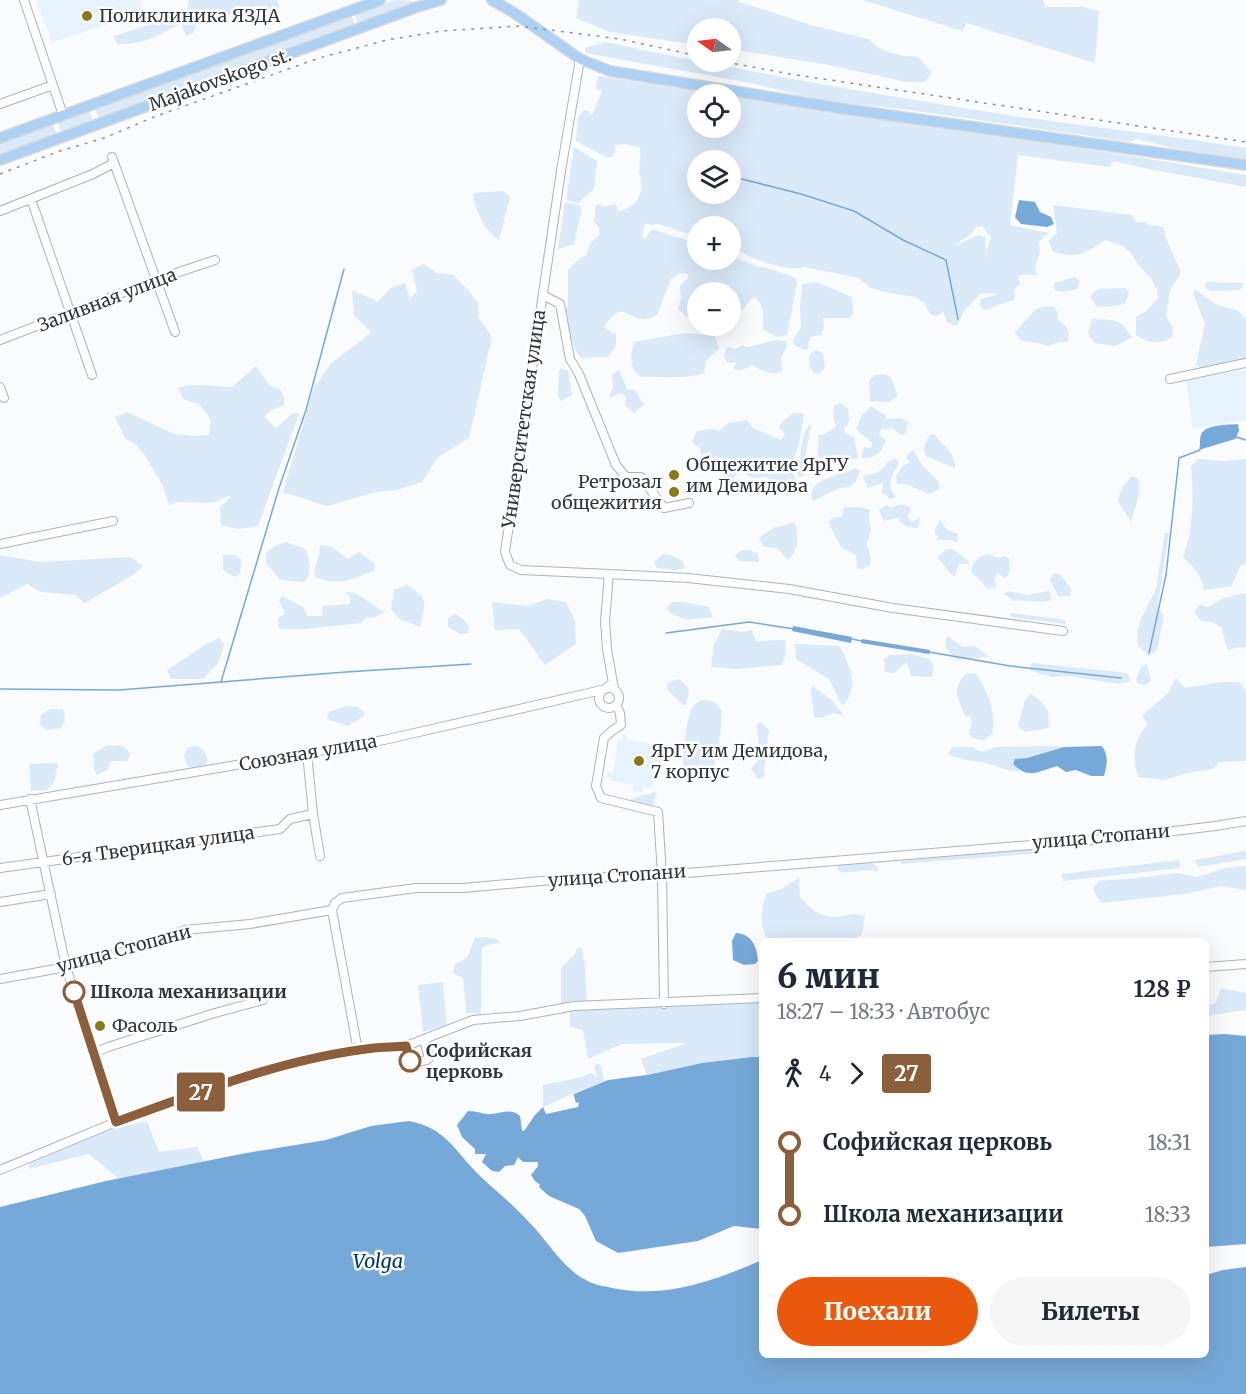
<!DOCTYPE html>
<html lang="ru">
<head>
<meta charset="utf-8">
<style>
  body { margin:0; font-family:Merriweather,serif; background:#f6f6f7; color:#1f2937; height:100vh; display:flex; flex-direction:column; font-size:22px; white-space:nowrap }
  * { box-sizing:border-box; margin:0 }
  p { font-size:20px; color:#747a83 }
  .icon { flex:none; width:33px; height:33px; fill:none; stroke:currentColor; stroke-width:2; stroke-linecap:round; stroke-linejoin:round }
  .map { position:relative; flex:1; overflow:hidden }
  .sheet { position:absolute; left:759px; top:938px; width:450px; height:420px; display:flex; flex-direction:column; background:#fff; border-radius:9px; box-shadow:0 6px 24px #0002 }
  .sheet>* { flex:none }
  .badge { padding:0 12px; border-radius:4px; font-size:21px; line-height:39px }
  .needle { width:39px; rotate:284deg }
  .tools { position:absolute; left:687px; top:18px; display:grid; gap:12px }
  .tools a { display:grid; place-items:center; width:54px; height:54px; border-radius:50%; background:#fff; box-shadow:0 6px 24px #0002; font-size:30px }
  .map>.badge { position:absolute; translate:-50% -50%; box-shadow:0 0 0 3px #fff }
  .legs { display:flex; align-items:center; gap:9px; height:66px; padding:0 18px; font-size:20px }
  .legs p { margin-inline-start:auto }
  .headline { display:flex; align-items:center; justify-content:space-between; height:102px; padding:0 18px }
  h1 { font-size:33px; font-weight:800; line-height:45px }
  .action { display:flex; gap:12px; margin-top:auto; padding:12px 18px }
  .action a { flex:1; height:69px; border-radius:36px; background:#ea580c; color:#fff; font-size:24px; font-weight:800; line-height:69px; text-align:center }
  .action a+a { background:#f6f6f7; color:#1f2937 }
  ul { padding:0 18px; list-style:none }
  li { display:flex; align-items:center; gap:21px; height:72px; font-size:22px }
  li i { display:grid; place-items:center; width:9px; height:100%; margin:0 8px; background:currentColor }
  li i::after { content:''; width:15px; height:15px; margin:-8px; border:4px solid; border-radius:50%; background:#fff }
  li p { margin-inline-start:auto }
  li:first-child i { background:linear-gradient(#0000 50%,currentColor 0) }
  li:last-child i { background:linear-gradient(currentColor 50%,#0000 0) }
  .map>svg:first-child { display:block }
  .built { fill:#e6f2fe }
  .green { fill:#daeaf9; fill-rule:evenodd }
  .water { fill:#77a9d8 }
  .pier { fill:#f9fbfd }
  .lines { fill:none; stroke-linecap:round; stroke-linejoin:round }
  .stream { stroke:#77a9d8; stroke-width:1.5 }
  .minor-casing { stroke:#aab3bc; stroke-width:10 }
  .major-casing { stroke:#d6d7d7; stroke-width:12 }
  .minor { stroke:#fff; stroke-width:8 }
  .major { stroke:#acd1f4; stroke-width:9 }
  .rail { stroke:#8f9295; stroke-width:1.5; stroke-dasharray:3 6; stroke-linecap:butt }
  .line-1-casing { stroke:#fff; stroke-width:14 }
  .line-1 { stroke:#8b5e3c; stroke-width:9 }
  .poi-dot { fill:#89781c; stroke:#fff; stroke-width:2 }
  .stop-1-dot { fill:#fff; stroke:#8b5e3c; stroke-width:3 }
  .labels { text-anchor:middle; stroke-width:5; stroke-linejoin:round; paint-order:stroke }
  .poi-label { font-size:18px; fill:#313538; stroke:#fff; text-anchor:start }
  .street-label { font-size:18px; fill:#313538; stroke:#fff }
  .stop-label { font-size:18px; font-weight:bold; fill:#313538; stroke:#fff; text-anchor:start }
  .water-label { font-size:20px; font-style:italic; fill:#003b66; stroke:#fff }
</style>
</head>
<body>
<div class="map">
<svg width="1246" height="1394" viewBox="0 0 1246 1394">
  <rect width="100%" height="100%" fill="#f9fbfd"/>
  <path class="built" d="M36,0H140L144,13L52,42Z
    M1246,371V420L1193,428L1186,379Z
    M623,733L627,734V740L660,745L658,756L664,757L663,766L657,765L653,788L643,786L642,792L632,791L633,785L611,781L612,778L606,777L607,772L613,773L618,739L622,740Z"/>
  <path class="green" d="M189,0H277L280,7L264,14L201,15L193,33L186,36L181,23C162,35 142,45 118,44L113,36L180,15L187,10Z
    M395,0L413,1L412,4L358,25L355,13Z
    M579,0H738L739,2L814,26L868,39L880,49L903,56L918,57L932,72L925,82H906L829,65L731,49L730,28H698L697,45L610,32L576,18Z
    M862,0H1043L1045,7H1082L1099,11L1095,63L966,23L963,31Z
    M351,15L355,25L100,120L94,107Z
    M605,42C743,71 882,96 1021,117C1096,127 1171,136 1246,148V160L1173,148L1137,139L1130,142L910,110L820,100L751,83L585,53V48Z
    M599,76L717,94H698V128H730L731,97L1113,153L1246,175V187L1139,167L1114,161L1109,167L1018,155L1010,225L1049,233L1038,242C1045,255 1031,261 1037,276L1027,274L1018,276L1020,284C1015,288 1014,290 1015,297L1013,300L984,310L980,305L981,299L995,295V293L980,294L964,311L958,324L954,325L947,322L943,311L937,316L931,315L924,303L915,297L889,293L871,288L858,278L805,267C791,272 762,262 748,256C742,253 737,249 731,247L730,226H698L697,236L657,224L650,225L645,223L642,237L645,239L651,230H655L692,242H697L698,260H730L731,256L758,267H765L795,278L797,283L787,335L777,337L764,330C761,316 767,304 753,297L735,319L731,322L730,292H698L697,321H693L678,309L681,298L680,285L688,278V274L680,273L671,279L657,315C652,317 648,320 642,319C625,318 623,299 604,327L612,333L616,334V346L608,357H589L582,359C569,346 572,327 564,312L568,306V270L580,258L586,256L590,244L599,235V227L594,222L596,205L600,204L603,207L615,204L617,206V212C633,208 643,199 641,181C641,180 639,172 639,171C640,162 641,156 640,147L626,144L614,145L616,150L612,157L608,158L576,141L578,118L583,110L588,111L592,115L602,92L596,88L597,79ZM698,160H730V194H698ZM982,226L991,237L984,260L986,250L985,237L978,235L953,247L971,234L976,227Z
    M89,110L93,121L62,133L58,123Z
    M53,124L57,135L0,156V144Z
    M574,147L597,161L594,189L578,203L566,200Z
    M504,191L510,197L499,240C485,231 474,210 473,193Z
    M565,202L579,205L582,208L574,244L558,249Z
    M1053,205L1131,215L1138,223L1146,222L1148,225H1156L1164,228L1165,236L1180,270V275L1170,290L1166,316L1173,328L1172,337C1159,345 1148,343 1136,335V317L1146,311L1158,298L1157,290L1152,280L1140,267L1130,252L1123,246L1106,240C1086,252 1076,261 1053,251L1048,241L1057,234Z
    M423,264L437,273L453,275L468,290L478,303L479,318L492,337L469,438L438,457L422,482L397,490L376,492L327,506L283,492L313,390L330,364L371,333L354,315L352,290L378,302L390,288L405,283L410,299L417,291L412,270Z
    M1075,277L1080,282L1077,289L1062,292L1055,290L1054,283Z
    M816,282L852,297L853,314L849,318H823L824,327L821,335L810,337L807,350L796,346L793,341L801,327L800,308L802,284Z
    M1206,282L1243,283V287L1239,290L1211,291L1205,288Z
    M1126,288L1129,294L1124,304L1110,307L1096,306L1090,296L1098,289Z
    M1196,290L1215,304L1238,311L1246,319V359L1202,368L1196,365L1205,324L1193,293Z
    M1046,306L1055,307L1058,314V320C1068,327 1070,330 1068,342H1059L1047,346C1036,340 1020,346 1015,332L1036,309Z
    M1092,319C1114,320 1120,318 1132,337L1116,346L1094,343L1088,333Z
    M685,333L704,335L714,333L719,348L706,361L704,373C683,380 661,376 640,377C629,367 630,355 634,342Z
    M777,340L787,341L786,349L781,358L782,371C773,377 761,370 752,365C746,368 739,373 733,368L737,363L727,362L724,356L726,348L729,347L736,349L743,345L747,347Z
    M815,350L823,353L825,368L819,374H814L809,365V356Z
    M256,366L269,385L280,389L284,398V406L273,409L264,416L276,428L293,413L299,414L258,526L239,529L221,525L220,507L232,496L226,497L213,503L177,502L169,505L163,486L144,454L136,445L125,438L115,417L127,412L174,434L194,436L209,435L211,420L199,404L183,399L178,388C195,382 214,387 232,387Z
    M561,368L568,371L572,395L561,401L558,396L559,371Z
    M619,370L627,389L635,390L644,405L634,413L625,405L626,397L621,393L609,398L613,387L612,375Z
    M885,374L891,378L898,396L889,402L870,401L869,381L875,375Z
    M841,403L848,409L849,420L847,426L844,428L845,433L854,437L858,458L836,461L832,465C810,457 821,455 818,435L824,434L836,427L833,414L834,406Z
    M871,406L885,415L886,419L901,418L908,422L905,434L901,435L892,428L881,429L879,435L886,440C881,454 876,458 861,458L864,447L872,448V443L856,429L862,415Z
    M793,413H802L804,415L799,443L791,469L796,481V495C773,497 779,490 767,477L753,478L740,472L731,480L722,471L723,458L715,457L709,462L703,459L700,452L701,449L692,442L697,431L713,429L719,431L728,423L747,420L753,428L781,440L785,434L779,427L782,422Z
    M811,424L803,469L804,476L800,477L797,475C802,460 799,433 811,424Z
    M934,434C943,446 956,453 955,468L926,456C922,447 925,443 930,435Z
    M913,450L922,465L938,481L940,488L930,494L906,484H897L896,476L903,466L910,462L906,457Z
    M896,458L899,464C891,475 886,487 896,497L889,499L886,494H882L883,483L868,488L863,477L880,471L889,461Z
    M1198,459L1225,461L1246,459V563L1240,566L1232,586L1204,590C1201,576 1195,567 1183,558C1193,532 1194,494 1191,466Z
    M856,468L860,471L856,481L850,487C837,486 825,496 813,501C803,479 844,475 856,468Z
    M1132,476L1137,478C1143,490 1134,510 1131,522L1118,501C1120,491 1124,483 1132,476Z
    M900,504L908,506L911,511L907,517L911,522L920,518L918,528C908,527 903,527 898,518L884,521L879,510L887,505L891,508Z
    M844,507C852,508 863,506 870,510L869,520L871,529L867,544L871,560L870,565L863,569L857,568L856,555L841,547L828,522L834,517H842Z
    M940,520L947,530L958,534L957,543L951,540H935L938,537L934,531Z
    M795,522C798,538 800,548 788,560L777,548L764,547L759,538L773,528Z
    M1165,533H1169L1157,609L1164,615L1157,650L1149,656L1138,646L1137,633L1141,619L1156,589Z
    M286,542L306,549C309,560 313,572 304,582L280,580L266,563V553L275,546Z
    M320,545L332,547L348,559L359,552L375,564L374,570C355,580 333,587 314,576C315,564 320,557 320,545Z
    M951,548L968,561L969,564H959L955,576C946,572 945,563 937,558L945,550Z
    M742,550H750L758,554L759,562L739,561L735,555Z
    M663,554C673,556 682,556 685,568L676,570L657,568L654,562Z
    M988,554L998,558L1005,556L1009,558L1010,570L1008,576L1004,578L998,573L994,579L996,587L989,589C983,586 983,583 979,579C976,575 973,576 971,571C973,561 978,556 988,554Z
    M0,555L40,562L131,557L143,566L133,575L85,603L75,595L41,592L27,584L0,598Z
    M223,555H235L242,560L240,574L235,577L223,570Z
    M1054,573L1061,575L1071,589L1070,596H1058L1050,580Z
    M407,585C430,599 425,603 420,627L400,619L391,609L394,590Z
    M1008,591L1028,595L1049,591L1052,600C1038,604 1027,599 1014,601L1004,594Z
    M346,592L357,594L384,612L376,617L366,618L361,623L306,629H279L278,618L285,614L279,600L282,596L304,607L307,616H322L323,606L349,604L351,598Z
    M1243,593L1246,594V648L1238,647L1228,650L1221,627L1213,622L1201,621L1194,611L1200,605L1208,607L1222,599Z
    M547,599L566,602L575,621L576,644L545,665L519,629L495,630L492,602L528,606Z
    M672,602H684L709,607L713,617L687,620L671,614L667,608Z
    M1010,613L1059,619L1066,621V624L1011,617Z
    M455,614C463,618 471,624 468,633L460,634L448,627V618Z
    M722,629L743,632L752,630L756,641L785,640L786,654L782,665L738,669L711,667L714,644Z
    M947,636L963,647L975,646L989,657L957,660L945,647Z
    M219,638L224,644L219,662L203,679H171L167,670C186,659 198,647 219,638Z
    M795,644L840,646C850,668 861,686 842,706L829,679L796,659Z
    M911,654L927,658L934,664L932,677L911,676L907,662L894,673L885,672L884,659L889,655Z
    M1032,663L1128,673L1130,681L1119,684L1070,676L1052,677L1029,670Z
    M1147,664L1151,681L1145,685L1138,684L1136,680L1141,666Z
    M975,673C988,690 997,713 992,734L984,740C974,739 970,739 968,729H970L972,722L970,716H965C959,697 950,694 965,674Z
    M1176,678L1185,688L1221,682H1239L1246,691V761L1219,762L1213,769L1191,772L1164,780L1138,777C1132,758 1133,738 1148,725L1142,716L1168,693Z
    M679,679L689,688L686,705H683L667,689L668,682Z
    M812,686L832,700L844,716L833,713L822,718L814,717C814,705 809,696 812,686Z
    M1031,694C1044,703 1052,711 1048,728L1025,732L1018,726L1025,700Z
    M701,700C710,700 717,702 721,710C724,720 716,762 712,772C703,781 693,780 684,770C681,759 686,722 691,710C693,705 696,703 701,700Z
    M346,706L358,707L364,712V716L348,726L327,719L329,712Z
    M50,709H63L65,720L61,728L46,730L40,725L41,715Z
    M761,723L769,730L764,771L765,776L758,779L751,769L759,758L757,724Z
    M120,745L127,749L130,754L127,761H111L107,770L97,775L94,769L93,754L106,746Z
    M195,745C202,748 209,755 207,764L197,768L188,767L184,757L187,748Z
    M1046,746L1064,747L1027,758L1015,759L1013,764L1020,772C1005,771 995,764 981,762C968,760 961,760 948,754L952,747H972L981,752L997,747Z
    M58,763L54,782L47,790L31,791L29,764Z
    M657,791L653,807L629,800Z
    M1040,848L1041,853L901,864V861Z
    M1246,851V859L1198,867L1195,860Z
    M1179,860L1180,868L1063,881L1062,874Z
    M869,861L878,867L877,871C864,868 852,875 838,871L837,864Z
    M1246,866V890L1221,886L1185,894L1101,903L1093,889L1099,881L1136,878L1177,873L1196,877L1226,868Z
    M799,878L800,897C810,909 819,917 836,917C849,916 851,912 865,916L862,935L851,940H768C759,924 761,912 766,894L781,889Z
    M487,937L499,940V943L487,945L482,949L481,1014L466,1013L463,978L453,973L455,964L467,958L475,938Z
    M577,948H582L585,966L587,1004L561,1006V968L575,954Z
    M443,982L447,1025L423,1032L418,985Z
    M1221,988L1246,993V1010L1206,1016V1006L1216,1003Z
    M762,1001V1057C723,1056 685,1067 647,1075L641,1059L687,1043L621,1044L588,1059L583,1030L570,1027V1010Z
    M597,1063L601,1066L604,1081L543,1107V1085L578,1078L592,1073L597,1077L594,1068Z
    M147,1121L159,1152L197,1147L204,1161L119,1179L89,1154L29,1169L28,1162L110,1129Z"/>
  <path class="water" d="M1019,200L1035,202L1040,212L1051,217L1054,224L1047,227L1021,224L1015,217Z
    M1238,424L1239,431L1235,439L1199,450C1201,444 1199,440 1201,435C1204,424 1229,425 1238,424Z
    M793,626L852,637L851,643L792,631Z
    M862,639L930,650L929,654L861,643Z
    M1102,746C1109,756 1107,765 1104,776H1091L1076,770L1066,772L1057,766C1040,771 1027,780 1013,764L1015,759L1027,758L1064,747Z
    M736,933C752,934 757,947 758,961L755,964L744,965L733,960L732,941Z
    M1225,1034L1246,1036V1244L1206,1247V1035Z
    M751,1057H762V1229L734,1226L698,1241L618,1253L596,1241L585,1216L579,1209L549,1196L539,1187L540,1185L535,1181L531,1175L538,1166V1162H523L518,1157L514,1165L505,1166L499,1172L492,1171L482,1162L486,1154H475V1149L462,1137L457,1125L468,1111C478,1111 485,1115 492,1114C502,1113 512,1108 520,1116L522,1130L524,1131L535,1115L543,1107L608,1080L647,1075L702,1063Z
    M409,1121C445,1128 453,1148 476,1172C493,1189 513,1204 529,1222C547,1240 563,1269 586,1280C594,1285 604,1286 612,1288C666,1299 713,1281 762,1260V1354H1206V1275L1223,1270L1246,1267V1394H0V1207L106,1181L246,1153L326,1140L371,1126Z"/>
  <path class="pier" d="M573,1093L576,1103L579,1102L578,1107L546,1114L543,1107Z"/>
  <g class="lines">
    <path class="stream" d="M730,176L801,194L854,211L903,240L946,260L958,319
      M1236,437L1246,440
      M666,633L749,622L794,629
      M852,639L862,641
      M929,652L1010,666L1121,678
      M1149,653L1166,575L1179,458L1200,450
      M221,682L279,488L306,410L344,269
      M0,689L119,690L346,672L471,664"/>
    <defs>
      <path id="minor" d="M24,0L63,115
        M580,59L561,171L505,552L510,565L521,570L609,574L605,621L607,649L614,689
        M0,104L53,85
        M112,157L175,332
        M31,199L92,375
        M0,211L93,174L114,163
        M543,295L560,304L570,359L579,374L616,465L626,477H641L664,508L689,503
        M0,340L158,279L215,260
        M1170,379L1246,363
        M0,387L4,398
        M0,544L113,521
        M609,574L688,578L789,589L893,608L1063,631
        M599 698a10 10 0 1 1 20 0a10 10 0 1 1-20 0Z
        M616,705L620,713L621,725L613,730L604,738L596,786L601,798L658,812L662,875L664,1004
        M307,753L313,814L320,856
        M30,799L66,967L116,1122
        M0,805L384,740L593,692L605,689L612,683
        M0,868L280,829L290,819L313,814
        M0,902L51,894
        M332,910L335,903L342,898L416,888H463L575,878L662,875L1117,838L1215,826L1246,821
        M332,910L358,1051
        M1206,967L1246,964
        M0,979L66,967L152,944L185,930L250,924L332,910
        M406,1046L411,1063L427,1060L429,1058L424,1040
        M94,1053L108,1047L215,1013L263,1000
        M0,1170L116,1122L254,1074L322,1057L374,1048L406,1046L473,1020L520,1016L574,1006L762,998"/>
      <path id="major" d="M492,0L516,14L580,59L610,71L845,109L1246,165
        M0,138L380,0
        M0,160L417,7L441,0"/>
    </defs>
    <use href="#minor" class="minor-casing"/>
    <use href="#major" class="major-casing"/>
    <use href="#minor" class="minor"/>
    <use href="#major" class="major"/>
    <path class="rail" d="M726,62L790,74L1246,142
      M0,174L60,151L104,138L154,117L319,58L387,40L442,31L519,26L620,39L698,56"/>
  </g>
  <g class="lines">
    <defs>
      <path id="line-1" d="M74,992L116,1122C199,1092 285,1058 374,1048C384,1047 395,1047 406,1046L410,1061"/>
    </defs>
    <use href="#line-1" class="line-1-casing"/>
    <use href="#line-1" class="line-1"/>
  </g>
  <g class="poi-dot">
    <circle cx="87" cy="16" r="6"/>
    <circle cx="674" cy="475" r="6"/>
    <circle cx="674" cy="492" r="6"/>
    <circle cx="639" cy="761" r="6"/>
    <circle cx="100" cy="1026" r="6"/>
  </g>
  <g class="stop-1-dot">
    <circle cx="74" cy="992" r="10"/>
    <circle cx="410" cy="1061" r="10"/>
  </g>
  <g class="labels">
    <g class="poi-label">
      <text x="99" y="22">Поликлиника ЯЗДА</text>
      <text x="686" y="471">Общежитие ЯрГУ<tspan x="686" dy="21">им Демидова</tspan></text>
      <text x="662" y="488" text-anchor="end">Ретрозал<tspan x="662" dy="21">общежития</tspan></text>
      <text x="651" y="757">ЯрГУ им Демидова,<tspan x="651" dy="21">7 корпус</tspan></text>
      <text x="112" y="1032">Фасоль</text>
    </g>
    <g class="street-label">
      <text transform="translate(220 80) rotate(-20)" y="6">Majakovskogo st.</text>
      <text transform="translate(107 300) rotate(-21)" y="6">Заливная улица</text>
      <text transform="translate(524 419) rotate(-82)" y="6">Университетская улица</text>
      <text transform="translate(308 753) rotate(-10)" y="6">Союзная улица</text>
      <text transform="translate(1101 837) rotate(-5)" y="6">улица Стопани</text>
      <text transform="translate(158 846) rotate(-8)" y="6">6-я Тверицкая улица</text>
      <text transform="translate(617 876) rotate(-4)" y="6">улица Стопани</text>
      <text transform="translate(124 949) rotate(-15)" y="6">улица Стопани</text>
    </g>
    <g class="stop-label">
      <text x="90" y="998">Школа механизации</text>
      <text x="426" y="1057">Софийская<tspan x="426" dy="21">церковь</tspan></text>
    </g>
    <g class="water-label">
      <text x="378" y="1268">Volga</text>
    </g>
  </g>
</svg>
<div class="tools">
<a><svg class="needle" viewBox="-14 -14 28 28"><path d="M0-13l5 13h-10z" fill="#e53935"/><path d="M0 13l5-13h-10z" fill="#747a83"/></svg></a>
<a><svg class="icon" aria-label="locate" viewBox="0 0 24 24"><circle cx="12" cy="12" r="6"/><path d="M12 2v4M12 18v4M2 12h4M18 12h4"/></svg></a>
<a><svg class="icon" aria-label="layers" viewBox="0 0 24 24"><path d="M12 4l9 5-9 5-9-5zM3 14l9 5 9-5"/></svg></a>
<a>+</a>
<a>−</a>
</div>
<b class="badge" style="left:201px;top:1092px;background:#8b5e3c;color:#fff">27</b>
<section class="sheet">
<div class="headline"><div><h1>6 мин</h1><p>18:27 – 18:33 · Автобус</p></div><b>128 ₽</b></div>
<div class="legs"><svg class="icon" aria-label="walk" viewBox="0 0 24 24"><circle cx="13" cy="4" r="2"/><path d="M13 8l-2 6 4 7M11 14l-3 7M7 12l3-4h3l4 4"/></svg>4<svg class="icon" aria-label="forward" viewBox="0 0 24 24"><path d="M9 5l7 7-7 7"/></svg><b class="badge" style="background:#8b5e3c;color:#fff">27</b></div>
<ul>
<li><i style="color:#8b5e3c"></i><b>Софийская церковь</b><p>18:31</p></li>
<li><i style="color:#8b5e3c"></i><b>Школа механизации</b><p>18:33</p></li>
</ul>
<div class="action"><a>Поехали</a><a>Билеты</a></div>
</section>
</div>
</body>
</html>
